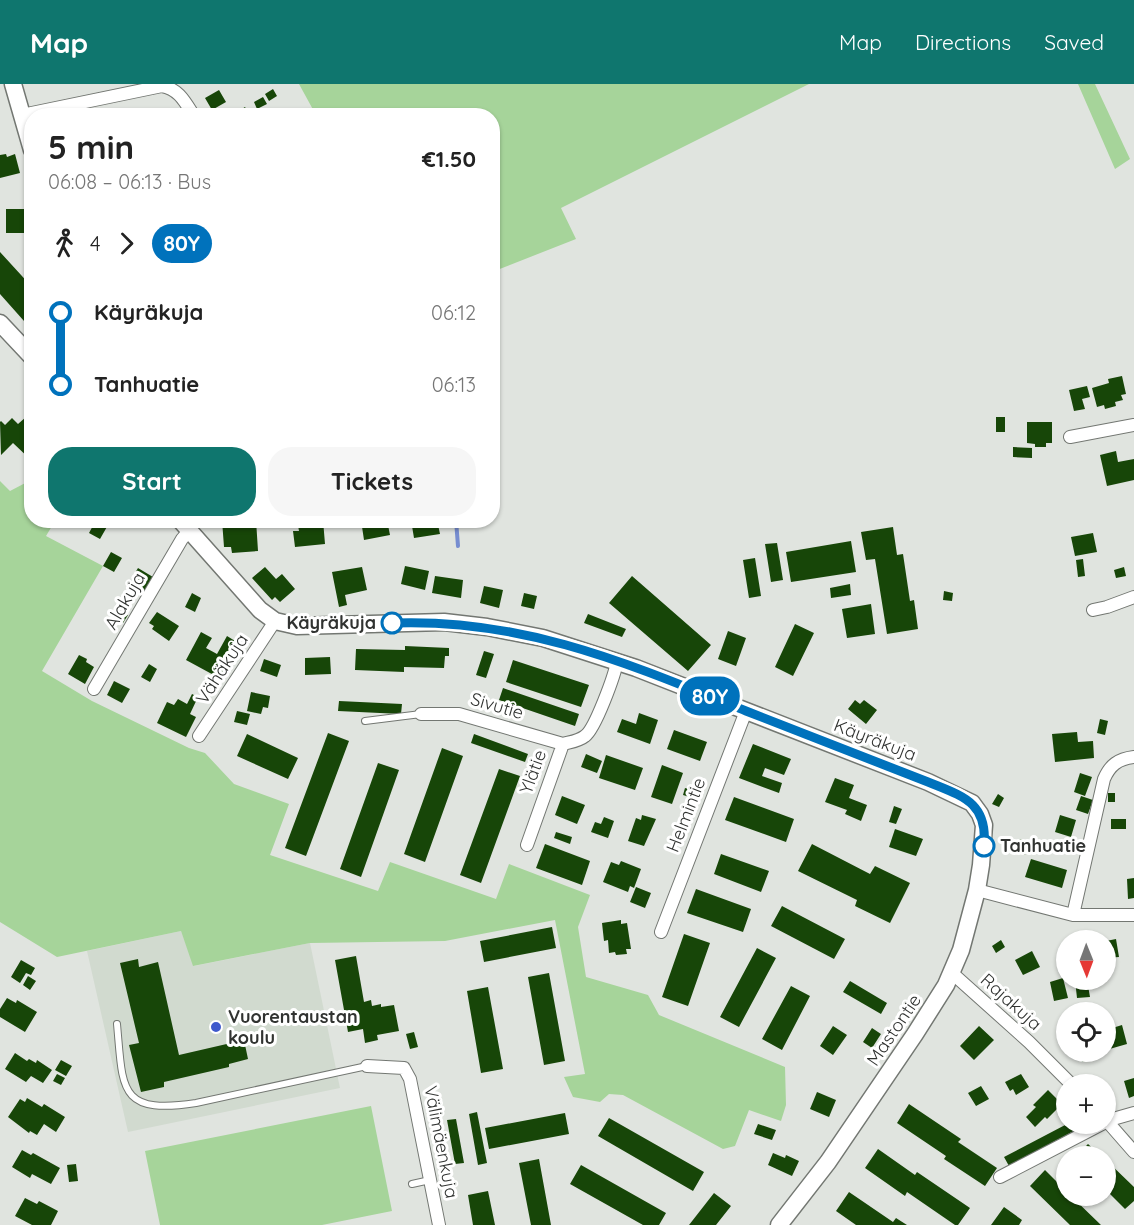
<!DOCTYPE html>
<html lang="en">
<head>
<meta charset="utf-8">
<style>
  body { margin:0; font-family:Quicksand,sans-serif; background:#f6f6f6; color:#222; height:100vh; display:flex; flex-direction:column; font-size:22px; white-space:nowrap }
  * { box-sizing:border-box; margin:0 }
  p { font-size:20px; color:#767676 }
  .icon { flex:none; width:33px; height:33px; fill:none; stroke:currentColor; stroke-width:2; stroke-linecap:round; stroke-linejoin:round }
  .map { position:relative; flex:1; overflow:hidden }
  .details { position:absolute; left:24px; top:24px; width:476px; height:420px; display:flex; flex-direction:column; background:#fff; border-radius:24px; box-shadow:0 2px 4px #0004 }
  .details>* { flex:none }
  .badge { padding:0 12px; border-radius:20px; font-size:21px; line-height:39px }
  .needle { width:39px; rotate:179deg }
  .buttons { position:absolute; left:1056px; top:846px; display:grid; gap:12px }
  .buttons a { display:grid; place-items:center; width:60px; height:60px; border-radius:50%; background:#fff; box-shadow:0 2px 4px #0004; font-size:30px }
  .map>.badge { position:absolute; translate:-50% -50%; box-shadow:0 0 0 3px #fff }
  .legs { display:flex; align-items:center; gap:9px; height:66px; padding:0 24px; font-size:20px }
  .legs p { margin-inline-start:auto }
  .summary { display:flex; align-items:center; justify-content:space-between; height:102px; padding:0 24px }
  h1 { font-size:33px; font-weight:700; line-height:45px }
  .cta { display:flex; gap:12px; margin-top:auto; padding:12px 24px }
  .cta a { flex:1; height:69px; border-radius:24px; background:#0f766e; color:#fff; font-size:24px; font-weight:700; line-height:69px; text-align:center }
  .cta a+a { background:#f6f6f6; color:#222 }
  ul { padding:0 24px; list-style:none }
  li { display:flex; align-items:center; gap:21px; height:72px; font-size:22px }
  li i { display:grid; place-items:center; width:9px; height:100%; margin:0 8px; background:currentColor }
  li i::after { content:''; width:15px; height:15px; margin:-8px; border:4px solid; border-radius:50%; background:#fff }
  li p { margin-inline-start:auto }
  li:first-child i { background:linear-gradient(#0000 50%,currentColor 0) }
  li:last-child i { background:linear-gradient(currentColor 50%,#0000 0) }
  header { display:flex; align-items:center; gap:36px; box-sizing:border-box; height:84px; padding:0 30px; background:#0f766e; color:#fff }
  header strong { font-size:28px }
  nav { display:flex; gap:33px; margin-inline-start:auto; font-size:21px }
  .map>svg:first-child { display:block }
  .built { fill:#d1dacf }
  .green { fill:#a6d49a }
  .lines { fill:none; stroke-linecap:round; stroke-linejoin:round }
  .stream { stroke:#768dd0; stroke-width:4 }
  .building { fill:#174608 }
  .lane-casing { stroke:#737772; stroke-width:8 }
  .street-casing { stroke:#737772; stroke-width:14 }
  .secondary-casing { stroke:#737772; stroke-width:19 }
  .lane { stroke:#fff; stroke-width:6 }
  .street { stroke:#fff; stroke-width:12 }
  .secondary { stroke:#fff; stroke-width:16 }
  .line-1-casing { stroke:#fff; stroke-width:14 }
  .line-1 { stroke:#0072bc; stroke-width:9 }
  .stop-1-dot { fill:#fff; stroke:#0072bc; stroke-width:3 }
  .poi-dot { fill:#3e59cc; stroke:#fff; stroke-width:2 }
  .labels { text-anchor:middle; stroke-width:6; stroke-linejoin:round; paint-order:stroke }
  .street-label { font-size:18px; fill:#313331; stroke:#fff }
  .stop-label { font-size:18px; font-weight:bold; fill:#313331; stroke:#fff; text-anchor:end }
  .poi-label { font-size:18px; font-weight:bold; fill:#313331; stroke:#fff; text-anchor:start }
</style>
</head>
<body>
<header>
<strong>Map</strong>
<nav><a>Map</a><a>Directions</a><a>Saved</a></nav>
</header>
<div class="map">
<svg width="1134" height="1141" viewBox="0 0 1134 1141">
  <rect width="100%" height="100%" fill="#e0e4df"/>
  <path class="built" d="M181,847L194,882L310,859L340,1004L128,1048L87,867Z"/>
  <path class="green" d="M299,0H809L561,124L576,155L492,188V32L316,31Z
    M1078,0H1095L1130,75L1115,85Z
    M31,396L32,436L55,437L46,452L103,482L42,587L92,617L189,664L205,669L234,700L289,720L270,771L378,807L390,778L496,815L509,780L590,811L578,843L586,893L648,911L659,931L785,983L786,1021L781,1037L749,1026L735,1062L723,1065L623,1011L609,1010L600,1018L573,1013L564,993L585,990L555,836L445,857L310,859L193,882L181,847L57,873L0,838V397L10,407Z
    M371,1022L392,1127L322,1141H160L145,1067Z"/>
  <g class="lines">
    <path class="stream" d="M456,436L458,462"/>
  </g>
  <path class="building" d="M273,5L277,12L269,17L265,10Z
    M219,6L226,18L212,26L205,14Z
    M263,13L267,20L257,25L254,18Z
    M245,23L250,32H231Z
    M6,70L7,73L15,70L20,89L0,94V71Z
    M6,125H26V149H6Z
    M0,168L32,203V246L0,210Z
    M1122,292L1126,310L1121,311L1123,316L1115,318L1116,322L1105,325L1104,321L1097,323L1092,304L1109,299L1108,295Z
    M1087,302L1090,313L1082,315L1085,325L1074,327L1069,306Z
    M26,333L32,338V377L13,359L1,371L0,338L1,337L5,341L12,334L18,340Z
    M996,333H1005V348H996Z
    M1027,338H1052V359H1046V363H1035V360L1027,359Z
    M1013,363L1032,364V374L1013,373Z
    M1116,367L1118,378L1134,375V396L1107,402L1100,371Z
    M96,436L108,441L100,455L89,449Z
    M222,436H256L258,467L232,469L231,463H224Z
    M297,436H323L325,460L295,463L293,447H299Z
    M361,436H387L390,451L364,456Z
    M411,436H437L440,450L414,454Z
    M893,443L897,471L903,470L910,517L914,516L918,545L887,550L875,475L866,476L861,448Z
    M1093,449L1097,468L1075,472L1071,453Z
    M851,457L856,488L791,498L786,468Z
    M777,459L783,496L771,498L765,460Z
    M111,468L122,474L114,488L103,482Z
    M755,474L761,512L749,514L743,476Z
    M1083,475L1085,492L1078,493L1076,476Z
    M405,482L429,487L425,506L401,500Z
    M265,483L276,495L282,490L295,505L280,518L275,513L272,516L252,494Z
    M362,483L367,506L345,511L347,521L339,523L332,488Z
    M1124,483L1126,492L1116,494L1114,486Z
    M138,484L153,493L144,508L129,499Z
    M435,492L463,496L461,514L432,509Z
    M632,492L711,561L688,587L609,519Z
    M850,500L851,511L831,514L830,504Z
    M484,502L503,506L499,524L480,519Z
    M944,507L953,509L952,517L943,516Z
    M192,509L201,514L195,528L185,523Z
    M524,509L537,512L534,525L521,522Z
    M871,520L875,550L847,554L842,525Z
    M116,524L128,531L123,539L111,532Z
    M157,528L179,542L169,557L152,545L154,542L149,539Z
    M588,530L626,545L622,553L584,539Z
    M795,540L814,549L793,592L775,583Z
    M728,547L746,554L736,582L718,575Z
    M201,548L212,554L206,564L217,570L227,552L240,560L221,595L186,576Z
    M405,562L449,564V572H445L444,584L404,583V588L355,586L356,565L405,566Z
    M484,567L494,570L486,594L476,591Z
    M79,571L87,575L86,578L94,583L85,600L68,590Z
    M330,573L331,590L305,591V574Z
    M264,575L281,581L277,593L260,587Z
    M513,576L589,601L581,623L506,598Z
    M149,580L157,585L150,598L141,593Z
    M114,597L130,605L122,619L107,611Z
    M503,604L579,630L575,642L499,616Z
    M251,608L270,612L268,624L263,623L261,630L247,627Z
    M192,610L198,613L190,630L196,633L186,653L157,639L167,618L174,621L178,615L187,620Z
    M855,616L860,620L864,616L877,626L866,640L848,625Z
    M339,617L402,620L401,630L338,627Z
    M237,627L250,630L247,641L234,638Z
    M639,629L658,636L650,660L617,648L622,635L636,640Z
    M1100,635L1108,637L1105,651L1097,649Z
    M674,646L707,658L700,677L667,665Z
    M1077,648L1078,658L1093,657L1094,674L1055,678L1052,650Z
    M328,649L349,657L306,772L285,764Z
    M247,650L298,674L288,695L237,672Z
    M474,650L528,670L525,678L471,659Z
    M753,660L791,675L784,691L765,684L762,692L782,699L779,709L739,694Z
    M442,664L463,672L425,778L404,770Z
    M586,670L602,677L597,689L581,683Z
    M606,671L643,684L635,706L599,694Z
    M378,679L399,686L361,793L340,785Z
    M662,681L683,689L672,720L651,713Z
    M499,685L520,692L481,799L460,791Z
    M1080,689L1092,693L1085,712L1074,708Z
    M835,694L854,701L849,714L867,721L861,737L845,730L847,726L825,718Z
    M685,704L696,707L693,714L683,711Z
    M1108,709H1115V718H1108Z
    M998,710L1004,714L999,723L992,720Z
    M562,712L585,721L577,740L555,731Z
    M1081,712L1093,716L1088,730L1076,726Z
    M734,713L794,735L786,758L725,736Z
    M894,722L902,725L896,740L889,738Z
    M642,731L656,735L644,762L628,757L636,734L641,736Z
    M1060,731L1076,736L1071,753L1055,748Z
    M604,733L614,737L608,754L591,748L595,738L601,740Z
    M1111,735H1126V745H1111Z
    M895,745L923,755L916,772L889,763Z
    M556,748L572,753L570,760L554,754Z
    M1019,755L1029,757L1025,771L1015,768Z
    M545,760L590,777L582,801L536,784Z
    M812,760L870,790L875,782L910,799L890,839L855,822L857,816L798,787Z
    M721,770L769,787L761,808L714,790Z
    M1031,775L1067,786L1062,804L1025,793Z
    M621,777L641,785L634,804L630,802L628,808L603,798L611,778L619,781Z
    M1134,794V814L1128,815L1127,795Z
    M636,803L651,809L645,824L630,818Z
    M696,805L751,825L743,848L687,829Z
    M782,822L845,855L834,875L771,842Z
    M621,836V840L627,839L631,865H626L627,870L616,871L615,868L609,869L608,856L604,857L602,839Z
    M552,843L556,864L484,878L480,857Z
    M684,850L710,859L688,922L662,913Z
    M1116,855L1119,873L1106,874V857Z
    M1001,856L1005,863L996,869L992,862Z
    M757,864L776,874L739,943L720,933Z
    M1032,867L1040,883L1023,891L1015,876Z
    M356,872L364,918L371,916L372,922L381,920V923L394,921L399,947L377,951L378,956L365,959L363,945L348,948L335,876Z
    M138,875L139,883L158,878L179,971L244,956L248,975L229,980V983L164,998V1003L141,1008L129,961L139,959L120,879Z
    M21,876L35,884L31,891L26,889L20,899L11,893Z
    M549,889L565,977L544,981L528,893Z
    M28,892L36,897L30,906L23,901Z
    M1063,894L1068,914L1054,917L1050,898Z
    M1075,896H1087L1090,913L1077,914Z
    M850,897L887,919L881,930L843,908Z
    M791,902L810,912L782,966L762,955Z
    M488,903L503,985L481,989L467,907Z
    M7,914L16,919L17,916L37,928L25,948L0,933V925Z
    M1122,941L1127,960L1106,966V946Z
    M833,942L847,951L833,971L820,962Z
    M979,942L994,956L974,976L960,962Z
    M872,944L881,950L872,964L863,958Z
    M414,948L418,963L410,965L406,950Z
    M1079,968H1096L1098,974L1082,978Z
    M15,969L27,977L29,975L36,979L37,976L52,986L43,999L31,992L26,998L5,985Z
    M61,976L72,982L66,992L55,986Z
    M57,990L65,994L61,1001L53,997Z
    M1021,990L1029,1003L1016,1011L1013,1005L1010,1007L1005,998Z
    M1134,994V1012L1129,1014L1124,997Z
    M981,1002L989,1015L976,1022L968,1009Z
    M1048,1006L1062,1020L1047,1035L1045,1033L1035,1043L1026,1033L1036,1023L1033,1021Z
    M817,1008L836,1016L829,1033L810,1025Z
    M27,1014L42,1023L44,1020L65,1033L56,1048L44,1040L37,1051L30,1047L29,1049L8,1033L20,1015L25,1018Z
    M909,1020L961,1055L958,1058L997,1084L985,1102L944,1075L946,1072L897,1039Z
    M477,1028L487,1079L478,1081L469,1030Z
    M565,1029L569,1050L489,1065L485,1044Z
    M609,1034L704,1088L693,1107L598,1052Z
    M456,1035L464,1079L455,1080L447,1036Z
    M758,1040L776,1046L772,1056L754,1050Z
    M1067,1040H1081L1083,1042L1009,1082L1004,1073Z
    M1088,1060L1101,1072H1076Z
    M878,1065L915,1091L917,1088L970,1124L958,1141H955L907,1108L905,1112L865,1084Z
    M22,1066L31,1071L33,1069L60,1084L51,1100L32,1090L30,1094L12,1083Z
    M773,1069L785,1074L786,1071L799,1077L792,1092L768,1081Z
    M539,1075L551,1141H531L519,1079Z
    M1106,1076L1134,1103V1117L1125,1125L1106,1106Z
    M76,1080L78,1097L69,1098L67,1081Z
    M581,1081L666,1129L659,1141H643L570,1100Z
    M1045,1086L1066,1107V1112H1071L1101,1141H1070L1030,1102Z
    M488,1107L495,1141H473L468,1111Z
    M849,1108L893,1138L896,1134L907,1141H856L836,1127Z
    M714,1109L731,1122L716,1141H689Z
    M25,1114L37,1120L39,1117L58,1127L51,1141H32L15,1132Z
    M1004,1123L1022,1136L1019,1141H991Z"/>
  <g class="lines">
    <defs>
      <path id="lane" d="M365,637L421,630
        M117,940C123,1005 118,1031 196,1019L367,982
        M412,1100L430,1096"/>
      <path id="street" d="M22,31L162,2C179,5 185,18 194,32
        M1070,353L1134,341
        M1093,526L1107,523L1134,513
        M94,605L182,455L189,447
        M421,630H459L563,660
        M199,652L275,537
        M527,761L563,660C570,658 579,657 585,652C595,645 615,591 617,577
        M977,806L1073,831H1134
        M1073,831L1104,695C1110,681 1118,675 1134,673
        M661,848L746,627
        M952,889L1029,958L1071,1000
        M367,982L404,984L410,995L439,1141
        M1106,1036L1134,1068
        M1106,1037L1134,1029
        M1000,1093L1102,1040"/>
      <path id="secondary" d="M13,0L32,66
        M0,239L32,273
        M180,436L260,526L275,537L297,542L444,538L487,543L543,554L636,584L928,698L972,719L980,730L984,741L981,781L977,806L961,866L946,901L915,950L828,1078L779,1141"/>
    </defs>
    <use href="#lane" class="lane-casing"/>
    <use href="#street" class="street-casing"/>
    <use href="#secondary" class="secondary-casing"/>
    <use href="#lane" class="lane"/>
    <use href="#street" class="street"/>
    <use href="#secondary" class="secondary"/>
  </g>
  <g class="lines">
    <defs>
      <path id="line-1" d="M392,539C523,534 627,579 746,627C806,651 867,674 928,698C962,712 988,718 984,762"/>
    </defs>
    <use href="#line-1" class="line-1-casing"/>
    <use href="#line-1" class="line-1"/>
  </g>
  <g class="stop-1-dot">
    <circle cx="392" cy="539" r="10"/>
    <circle cx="984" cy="762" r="10"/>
  </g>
  <circle class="poi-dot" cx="216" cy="943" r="6"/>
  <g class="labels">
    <g class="street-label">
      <text transform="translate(125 517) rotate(-60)" y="6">Alakuja</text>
      <text transform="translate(222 585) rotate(-57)" y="6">Vähäkuja</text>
      <text transform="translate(497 622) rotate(16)" y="6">Sivutie</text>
      <text transform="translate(875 656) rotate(21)" y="6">Käyräkuja</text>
      <text transform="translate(533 688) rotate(-70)" y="6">Ylätie</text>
      <text transform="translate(686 731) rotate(-69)" y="6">Helmintie</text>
      <text transform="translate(1011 918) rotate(42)" y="6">Rajakuja</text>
      <text transform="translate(894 946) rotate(-56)" y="6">Mastontie</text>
      <text transform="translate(441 1058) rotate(79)" y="6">Välimäenkuja</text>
    </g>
    <g class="stop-label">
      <text x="376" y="545">Käyräkuja</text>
      <text x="1000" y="768" text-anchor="start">Tanhuatie</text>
    </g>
    <g class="poi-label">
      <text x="228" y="939">Vuorentaustan<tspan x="228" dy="21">koulu</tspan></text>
    </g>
  </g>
</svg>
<div class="buttons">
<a><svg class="needle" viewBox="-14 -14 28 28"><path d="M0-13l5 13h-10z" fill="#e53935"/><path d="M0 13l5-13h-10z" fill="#767676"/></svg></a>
<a><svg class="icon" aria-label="locate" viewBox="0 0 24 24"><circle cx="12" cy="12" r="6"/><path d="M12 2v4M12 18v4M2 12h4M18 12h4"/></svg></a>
<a>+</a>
<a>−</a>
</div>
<b class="badge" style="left:710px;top:612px;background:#0072bc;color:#fff">80Y</b>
<section class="details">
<div class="summary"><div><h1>5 min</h1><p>06:08 – 06:13 · Bus</p></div><b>€1.50</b></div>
<div class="legs"><svg class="icon" aria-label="walk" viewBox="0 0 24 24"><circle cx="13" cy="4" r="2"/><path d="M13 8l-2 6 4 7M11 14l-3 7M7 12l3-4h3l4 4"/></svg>4<svg class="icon" aria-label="forward" viewBox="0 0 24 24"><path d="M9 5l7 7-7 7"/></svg><b class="badge" style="background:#0072bc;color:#fff">80Y</b></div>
<ul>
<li><i style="color:#0072bc"></i><b>Käyräkuja</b><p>06:12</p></li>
<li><i style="color:#0072bc"></i><b>Tanhuatie</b><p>06:13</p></li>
</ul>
<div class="cta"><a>Start</a><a>Tickets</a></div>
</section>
</div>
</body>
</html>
